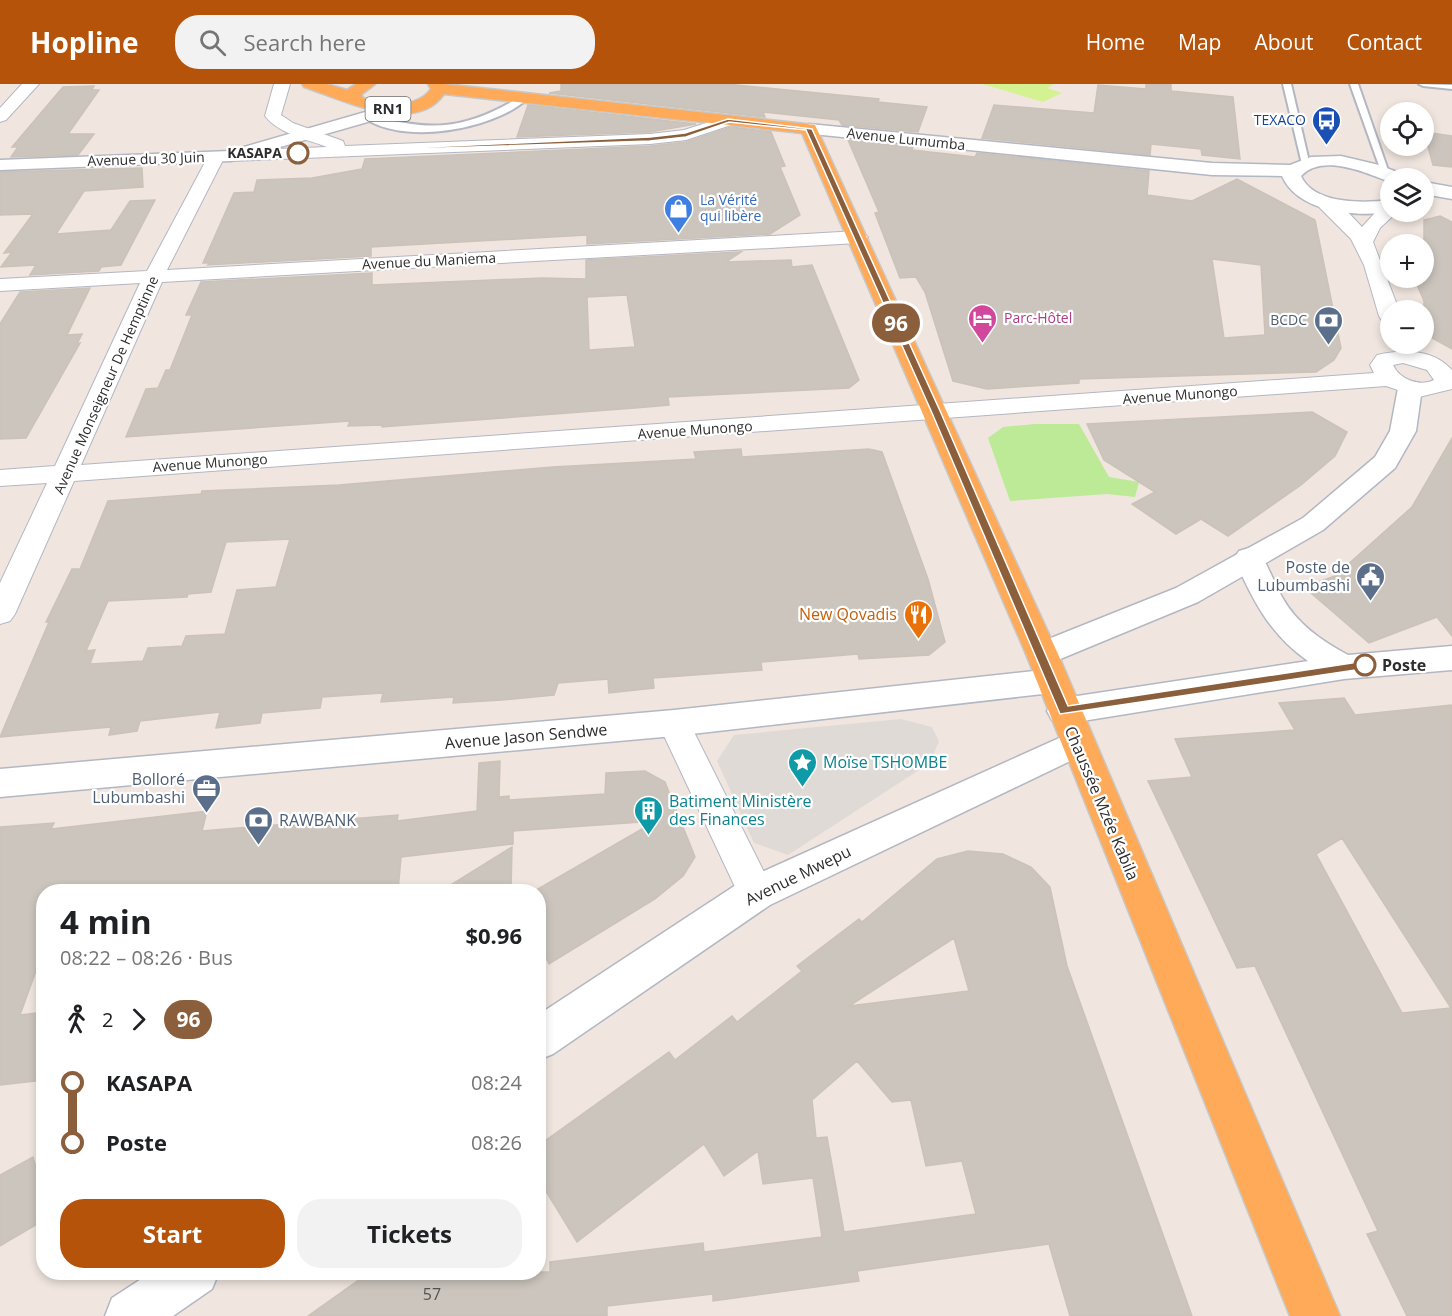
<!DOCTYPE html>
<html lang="en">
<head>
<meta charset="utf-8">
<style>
  body { margin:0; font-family:"Open Sans",sans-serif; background:#f2f2f2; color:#202124; height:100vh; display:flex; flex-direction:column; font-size:22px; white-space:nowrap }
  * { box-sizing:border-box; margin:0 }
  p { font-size:20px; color:#757577 }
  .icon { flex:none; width:33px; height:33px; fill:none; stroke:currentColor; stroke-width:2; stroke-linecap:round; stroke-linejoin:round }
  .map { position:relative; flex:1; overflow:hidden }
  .panel { position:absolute; left:36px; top:800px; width:510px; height:396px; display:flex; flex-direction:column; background:#fff; border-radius:24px; box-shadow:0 3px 9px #0003 }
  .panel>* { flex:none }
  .badge { padding:0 12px; border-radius:20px; font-size:21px; line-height:39px }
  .buttons { position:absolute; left:1380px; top:18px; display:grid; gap:12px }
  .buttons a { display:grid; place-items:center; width:54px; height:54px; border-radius:50%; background:#fff; box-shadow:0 3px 9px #0003; font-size:30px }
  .map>.badge { position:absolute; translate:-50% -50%; box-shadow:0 0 0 3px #fff }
  .legs { display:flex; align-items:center; gap:9px; height:66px; padding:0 24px; font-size:20px }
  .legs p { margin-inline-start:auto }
  .overview { display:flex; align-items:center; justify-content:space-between; height:102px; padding:0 24px }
  h1 { font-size:33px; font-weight:700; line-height:45px }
  .primary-button { display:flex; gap:12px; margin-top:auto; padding:12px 24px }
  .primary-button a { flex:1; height:69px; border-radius:24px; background:#b45309; color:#fff; font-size:24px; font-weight:700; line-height:69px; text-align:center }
  .primary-button a+a { background:#f2f2f2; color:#202124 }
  ul { padding:0 24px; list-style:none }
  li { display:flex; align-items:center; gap:21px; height:60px; font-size:22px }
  li i { display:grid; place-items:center; width:9px; height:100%; margin:0 8px; background:currentColor }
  li i::after { content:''; width:15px; height:15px; margin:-8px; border:4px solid; border-radius:50%; background:#fff }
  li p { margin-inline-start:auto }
  li:first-child i { background:linear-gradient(#0000 50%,currentColor 0) }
  li:last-child i { background:linear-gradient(currentColor 50%,#0000 0) }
  header { display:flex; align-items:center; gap:36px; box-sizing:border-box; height:84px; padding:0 30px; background:#b45309; color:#fff }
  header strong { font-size:28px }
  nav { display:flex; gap:33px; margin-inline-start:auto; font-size:21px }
  .search { width:420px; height:54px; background:#f2f2f2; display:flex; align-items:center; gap:15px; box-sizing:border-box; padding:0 21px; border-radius:24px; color:#757577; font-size:22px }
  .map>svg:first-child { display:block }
  .green { fill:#bcea97 }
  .pitch { fill:#d4f292 }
  .plaza { fill:#dfdad6 }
  .building { fill:#cbc5bd; stroke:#ccc2b8; stroke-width:1.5; fill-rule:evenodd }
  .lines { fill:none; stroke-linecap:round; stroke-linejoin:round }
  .service-casing { stroke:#b3b7c2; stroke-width:4 }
  .minor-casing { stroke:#b3b7c2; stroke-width:2 }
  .tertiary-casing { stroke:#b3b7c2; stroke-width:3 }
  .secondary-casing { stroke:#b3b7c2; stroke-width:3 }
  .trunk-casing { stroke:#c8c8c8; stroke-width:3 }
  .service { fill:#fff; fill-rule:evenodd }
  .minor { fill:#fff; fill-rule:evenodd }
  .tertiary { fill:#fff; fill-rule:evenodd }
  .secondary { fill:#fff; fill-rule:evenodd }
  .trunk { fill:#feaa58; fill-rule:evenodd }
  .line-1 { fill:#8b5e3c; stroke:#fff; stroke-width:1.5 }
  .stop-1-dot { fill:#fff; stroke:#8b5e3c; stroke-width:3 }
  .labels { text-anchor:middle; stroke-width:4.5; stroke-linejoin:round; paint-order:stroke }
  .far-transit-label { font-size:14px; fill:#164399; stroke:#fff; text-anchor:end }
  .far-street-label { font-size:14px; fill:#2d2d2d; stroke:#fff }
  .far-stop-label { font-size:14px; font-weight:bold; fill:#2d2d2d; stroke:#fff; text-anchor:end }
  .far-shop-label { font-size:14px; fill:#366cbe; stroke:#fff; text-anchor:start }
  .far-hotel-label { font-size:14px; fill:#b23c85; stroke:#fff; text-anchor:start }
  .far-service-label { font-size:14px; fill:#4e5e75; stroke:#fff; text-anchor:end }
  .shield { fill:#fff; stroke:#6c6c6c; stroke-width:1.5 }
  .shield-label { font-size:15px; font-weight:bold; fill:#2d2d2d }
  .service-label { font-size:16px; fill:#4e5e75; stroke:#fff; text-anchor:end }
  .food-label { font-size:16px; fill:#c56008; stroke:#fff; text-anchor:end }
  .stop-label { font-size:16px; font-weight:bold; fill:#2d2d2d; stroke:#fff; text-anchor:start }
  .street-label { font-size:16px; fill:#2d2d2d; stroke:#fff }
  .culture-label { font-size:16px; fill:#0d838f; stroke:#fff; text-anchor:start }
  .near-number-label { font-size:16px; fill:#545351 }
</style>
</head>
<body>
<header>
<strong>Hopline</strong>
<div class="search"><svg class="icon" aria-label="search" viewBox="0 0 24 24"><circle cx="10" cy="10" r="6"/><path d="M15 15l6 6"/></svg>Search here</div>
<nav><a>Home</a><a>Map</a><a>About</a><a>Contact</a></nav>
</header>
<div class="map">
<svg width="1452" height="1232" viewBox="0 0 1452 1232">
  <rect width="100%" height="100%" fill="#f0e6df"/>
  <path class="green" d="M1035,340H1079L1109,393L1139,398L1135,413L1107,410L1010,417L988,354L1003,343Z"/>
  <path class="pitch" d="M982,0H1054L1047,4L1062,9L1043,18Z"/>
  <path class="plaza" d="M901,635L932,643L939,657L930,679L788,771L754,759L717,677L734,651Z"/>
  <path class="building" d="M561,0H726L879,15L878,18L927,23L918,48L842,41L839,36L763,28L765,33L549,9L561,7Z
    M1146,0H1171V7L1233,13L1240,75L1202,71L1201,65L1151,60L1150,71L982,54L994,21L1094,29L1098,1L1146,5Z
    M94,2L92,6H99L68,50H94L78,71L11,73L18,63H12L63,3Z
    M528,21L696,40L650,48L517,53Z
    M731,43L771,48L785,82L780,83L800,131L770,150L587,160V151L371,163V172L208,181L210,179H203L234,109L254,108L257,96L312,94L362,85L365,75L650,62L686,58Z
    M1424,48L1452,52V83L1433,81Z
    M848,56L913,63L912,66L975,73L977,69L1149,87L1147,111L1192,117L1237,95L1315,136L1341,264L1334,276L1316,288L1079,295V299L987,305L953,297L925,208L916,193L900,194L875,129L879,128ZM1212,175L1261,181L1265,251L1224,254Z
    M142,84L143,103L84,107L56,150L111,146L130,117L155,116L121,181L101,183L99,187L30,191L36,181L1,183L12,168L4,169L33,130L0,131V88Z
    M1440,132L1452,138V265L1432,254L1424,244V217L1414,194H1424V136Z
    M741,168L726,178L791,176L792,183L812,181L859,296L849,304L668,313L669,321L635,324L382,343L383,341L348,342L350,337L126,353L146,305L158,304L166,286H170L192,231H186L201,198L372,189V201L542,194L586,195V176ZM627,211L635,263L589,266L587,213Z
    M90,204L67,251L82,250L77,260L80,259L26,354L0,355V240L20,208Z
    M1312,328L1347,348L1335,372L1301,401L1228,452L1201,435L1176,450L1132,420L1155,408L1104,376L1087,340Z
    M1452,354V552L1437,533L1369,559L1304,503L1335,492L1412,423Z
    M741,365L742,373L869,365L882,368L928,495L945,558L929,571L859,575L858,570L761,578L762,586L653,594L654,604L609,609L608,595L558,599L554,611L502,616L453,619L454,613L381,618L383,609L322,613L320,624L262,629L260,639L216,644L220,628L140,637L137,647L109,651L111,643L0,653L49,538H46L72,485H80L108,417L201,410L202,407L339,401L553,383L696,375L694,368ZM290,455L276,503L237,506L225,550L186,552L182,562L148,564L143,577L90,580L95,566L86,567L108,517L187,513L188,510L211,508L226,458Z
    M1344,614L1355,631L1452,621V1232H1407L1367,1150L1378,1147L1255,882L1237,884L1148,697L1192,693L1175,655L1295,646L1279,619ZM1342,754L1451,924L1402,929L1316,770Z
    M500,677L499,713L509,712V716L605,710L606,689L645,687L665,698L695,773L683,792L655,815L549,880L546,874L538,879V805L656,737L513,747V760L401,773L398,807H44V886L36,887L20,931L44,928V996L0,1001V743L54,739L51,745L207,727L202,747L398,731L397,737L477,727L479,679Z
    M512,763L511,807H441Z
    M968,767L1003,770L1031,783L1050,803L1067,882L1192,1232H1070L1049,1160L857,1187L859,1197L713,1217V1210L607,1222V1232H308L370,1188H550V1178L703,1159L704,1168L822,1153L813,1094L763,1100L758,1067L724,1092L704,1060L577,1158L538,1094V1062L669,968L675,976L732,932L737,938L802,887L797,882L859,835L862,838L937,775ZM954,854L969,907L849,922ZM857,977L892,1018L911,1016L926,1082L962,1077L976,1130L844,1148L827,1053L816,1054L812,1016Z
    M33,1073L44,1111V1136L0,1162V1091Z"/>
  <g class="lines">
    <defs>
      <path id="service" d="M1283,0H1291L1310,82L1302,80Z
        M1350,0H1358L1390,92L1382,90Z
        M1419,0L1452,1V5L1423,2Z
        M520,13L527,15C493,46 402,62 363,33L367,30C428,48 464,47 520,13Z"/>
      <path id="minor" d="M22,0H39L6,36L0,38V24Z
        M274,0H290L281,31L293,39L343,57L345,62L650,50L684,46L728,32L736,37L734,40L686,56L650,60L231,77L224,74L167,186L858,147L868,153L858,159L162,198L81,381L1374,289L1370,281L1377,271C1403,265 1433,265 1452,286V305L1419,313L1386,302L74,397L15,530L10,537L0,540V499L47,399L0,402V386L55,382L140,199L0,207V195L147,187L210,69L216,68L223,71L231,67L327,63C306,55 279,50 265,32ZM1403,279L1427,286L1434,296C1420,303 1400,296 1393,281Z
        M1321,110L1344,124L1362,143L1383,120L1390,119V128H1397L1380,144L1373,158L1399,226H1390V238L1382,237L1379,232L1364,181L1351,155L1312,116Z
        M674,627L685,630L769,798L774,809L769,820L756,825L743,820L658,639L663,630Z"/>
      <path id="tertiary" d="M393,20L399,21L401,25L399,29L231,77L0,86V76L230,67Z
        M1410,297L1419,299L1422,304L1416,347L1395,384L1323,446L1198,518L1053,578L1042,582L1031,578L1026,570L1031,562L1176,504L1303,434L1375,373L1390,347L1398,304L1401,299Z
        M1052,585L1063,588L1068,597L1063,606L1052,609L674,652L0,713V685L674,626Z
        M1077,646L1089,650L1094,659L1089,668L770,821L553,970L538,976V931L742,797Z
        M152,1188H219L212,1205L173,1232H105L112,1214Z"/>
      <path id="secondary" d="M809,40L1212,79L1290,81L1311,73L1341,72L1379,81L1402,90L1404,94H1390V98C1366,89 1323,69 1301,92C1314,121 1364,119 1390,116L1391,128C1357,133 1298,129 1282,92L1212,91L803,49L800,45Z
        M1424,98L1452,103V115L1424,110Z
        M1249,464L1259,467C1268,482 1274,498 1282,513C1297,540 1322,557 1348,571L1452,562V586L1344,595L1064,640L1052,636L1047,627L1052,618L1064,614L1308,577C1270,551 1252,515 1234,474L1239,467Z"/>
      <path id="trunk" d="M302,0H327L347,6L356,0H375L362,10V13C380,24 418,24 431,5L428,0H444L815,41L1058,570L1340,1232H1290L1026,570L802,49L444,10C415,53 339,14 304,3Z"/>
    </defs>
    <use href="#service" class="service-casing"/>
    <use href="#minor" class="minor-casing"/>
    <use href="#tertiary" class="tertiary-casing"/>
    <use href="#secondary" class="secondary-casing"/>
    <use href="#trunk" class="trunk-casing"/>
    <use href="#service" class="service"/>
    <use href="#minor" class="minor"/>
    <use href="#tertiary" class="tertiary"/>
    <use href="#secondary" class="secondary"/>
    <use href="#trunk" class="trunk"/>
  </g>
  <path class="line-1" d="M728,35L812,45L941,329L1068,622L1365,577L1371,581L1369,584L1060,630L932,329L806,46L729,38L686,53L650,57L295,69L650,53L685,49Z"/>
  <defs>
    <symbol id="bus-pin" viewBox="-11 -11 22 30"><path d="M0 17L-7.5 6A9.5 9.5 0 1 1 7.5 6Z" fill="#1a4fb4" stroke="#fff"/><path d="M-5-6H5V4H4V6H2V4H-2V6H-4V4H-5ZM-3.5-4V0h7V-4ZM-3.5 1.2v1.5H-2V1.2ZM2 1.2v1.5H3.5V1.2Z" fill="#fff"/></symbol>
    <symbol id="shop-pin" viewBox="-11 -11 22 30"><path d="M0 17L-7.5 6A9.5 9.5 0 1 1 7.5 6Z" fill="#3f7fe0" stroke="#fff"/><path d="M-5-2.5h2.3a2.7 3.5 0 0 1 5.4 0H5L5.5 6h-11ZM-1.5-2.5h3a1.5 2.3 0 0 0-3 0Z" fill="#fff"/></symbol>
    <symbol id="hotel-pin" viewBox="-11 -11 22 30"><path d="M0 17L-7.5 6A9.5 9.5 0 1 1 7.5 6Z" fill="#d1479c" stroke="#fff"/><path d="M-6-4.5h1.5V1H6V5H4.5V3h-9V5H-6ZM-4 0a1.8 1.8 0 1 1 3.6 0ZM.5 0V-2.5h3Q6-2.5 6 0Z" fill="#fff"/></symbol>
    <symbol id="bank-pin" viewBox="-11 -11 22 30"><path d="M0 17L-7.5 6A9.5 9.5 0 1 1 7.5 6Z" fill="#5c6f8a" stroke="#fff"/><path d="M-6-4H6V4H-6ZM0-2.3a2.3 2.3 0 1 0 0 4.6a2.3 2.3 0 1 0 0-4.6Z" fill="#fff"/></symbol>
    <symbol id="civic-pin" viewBox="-11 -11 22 30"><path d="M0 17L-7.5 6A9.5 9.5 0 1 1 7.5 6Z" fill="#5c6f8a" stroke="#fff"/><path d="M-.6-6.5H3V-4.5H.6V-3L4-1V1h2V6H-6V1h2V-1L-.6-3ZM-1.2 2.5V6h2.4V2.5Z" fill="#fff"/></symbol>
    <symbol id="restaurant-pin" viewBox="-11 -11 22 30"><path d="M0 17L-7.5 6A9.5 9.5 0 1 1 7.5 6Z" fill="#e8710a" stroke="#fff"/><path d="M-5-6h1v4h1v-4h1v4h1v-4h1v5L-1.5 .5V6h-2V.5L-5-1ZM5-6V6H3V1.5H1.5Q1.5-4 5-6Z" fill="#fff"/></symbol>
    <symbol id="sight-pin" viewBox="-11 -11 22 30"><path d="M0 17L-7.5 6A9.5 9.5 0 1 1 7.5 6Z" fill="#0f9aa8" stroke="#fff"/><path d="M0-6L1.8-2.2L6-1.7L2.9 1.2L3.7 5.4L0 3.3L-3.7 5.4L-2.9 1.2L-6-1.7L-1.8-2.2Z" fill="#fff"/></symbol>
    <symbol id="office-pin" viewBox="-11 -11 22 30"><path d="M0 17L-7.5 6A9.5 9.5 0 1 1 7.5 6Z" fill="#5c6f8a" stroke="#fff"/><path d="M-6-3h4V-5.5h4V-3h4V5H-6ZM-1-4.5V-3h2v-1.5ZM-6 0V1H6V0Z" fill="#fff"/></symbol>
    <symbol id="building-pin" viewBox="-11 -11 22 30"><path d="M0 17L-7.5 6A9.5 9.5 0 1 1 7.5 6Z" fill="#0f9aa8" stroke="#fff"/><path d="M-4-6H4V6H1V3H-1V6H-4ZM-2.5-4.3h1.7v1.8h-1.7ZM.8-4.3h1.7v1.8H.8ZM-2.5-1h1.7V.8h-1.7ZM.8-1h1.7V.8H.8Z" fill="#fff"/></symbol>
  </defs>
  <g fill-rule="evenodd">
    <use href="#bus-pin" x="1310" y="20" width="33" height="45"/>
    <use href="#shop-pin" x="662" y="108" width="33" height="45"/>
    <use href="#hotel-pin" x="966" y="218" width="33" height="45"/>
    <use href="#bank-pin" x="1312" y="220" width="33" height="45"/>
    <use href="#civic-pin" x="1354" y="476" width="33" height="45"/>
    <use href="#restaurant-pin" x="902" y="514" width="33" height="45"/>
    <use href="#sight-pin" x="786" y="662" width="33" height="45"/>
    <use href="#office-pin" x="190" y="688" width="33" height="45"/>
    <use href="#building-pin" x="632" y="710" width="33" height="45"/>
    <use href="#bank-pin" x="242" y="720" width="33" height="45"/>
  </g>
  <g class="stop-1-dot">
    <circle cx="298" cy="69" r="10"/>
    <circle cx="1365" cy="581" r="10"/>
  </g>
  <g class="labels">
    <g class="far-transit-label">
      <text x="1306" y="41">TEXACO</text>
    </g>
    <g class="far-street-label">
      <text transform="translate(906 55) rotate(6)" y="5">Avenue Lumumba</text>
      <text transform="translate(146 75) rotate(-2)" y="5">Avenue du 30 Juin</text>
      <text transform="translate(429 177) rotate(-3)" y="5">Avenue du Maniema</text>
      <text transform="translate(106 301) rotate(-66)" y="5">Avenue Monseigneur De Hemptinne</text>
      <text transform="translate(1180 311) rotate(-4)" y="5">Avenue Munongo</text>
      <text transform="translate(695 346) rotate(-4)" y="5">Avenue Munongo</text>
      <text transform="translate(210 379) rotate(-4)" y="5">Avenue Munongo</text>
    </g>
    <g class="far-stop-label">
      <text x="282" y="74">KASAPA</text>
    </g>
    <g class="far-shop-label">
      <text x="700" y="121">La Vérité<tspan x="700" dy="16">qui libère</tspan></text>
    </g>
    <g class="far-hotel-label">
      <text x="1004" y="239">Parc-Hôtel</text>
    </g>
    <g class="far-service-label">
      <text x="1307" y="241">BCDC</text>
    </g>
    <rect class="shield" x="365.5" y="13" width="45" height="24" rx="4.5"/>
    <g class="shield-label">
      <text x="388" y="30">RN1</text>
    </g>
    <g class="service-label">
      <text x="1350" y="489">Poste de<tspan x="1350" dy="18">Lubumbashi</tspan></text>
      <text x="185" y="701">Bolloré<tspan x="185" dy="18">Lubumbashi</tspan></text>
      <text x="279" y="742" text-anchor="start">RAWBANK</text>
    </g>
    <g class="food-label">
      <text x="897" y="536">New Qovadis</text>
    </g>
    <g class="stop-label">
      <text x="1382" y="587">Poste</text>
    </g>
    <g class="street-label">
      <text transform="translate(526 652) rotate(-5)" y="6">Avenue Jason Sendwe</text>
      <text transform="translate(1102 719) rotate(67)" y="6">Chaussée Mzée Kabila</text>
      <text transform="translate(798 791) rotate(-26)" y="6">Avenue Mwepu</text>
    </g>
    <g class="culture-label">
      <text x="823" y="684">Moïse TSHOMBE</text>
      <text x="669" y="723">Batiment Ministère<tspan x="669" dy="18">des Finances</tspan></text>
    </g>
    <g class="near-number-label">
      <text x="432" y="1216">57</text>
    </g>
  </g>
</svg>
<div class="buttons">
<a><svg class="icon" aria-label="locate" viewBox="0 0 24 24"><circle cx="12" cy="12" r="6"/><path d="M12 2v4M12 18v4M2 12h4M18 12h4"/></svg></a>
<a><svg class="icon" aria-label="layers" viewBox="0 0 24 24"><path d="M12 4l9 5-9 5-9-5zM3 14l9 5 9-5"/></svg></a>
<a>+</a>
<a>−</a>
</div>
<b class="badge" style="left:896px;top:239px;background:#8b5e3c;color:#fff">96</b>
<section class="panel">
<div class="overview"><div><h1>4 min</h1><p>08:22 – 08:26 · Bus</p></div><b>$0.96</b></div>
<div class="legs"><svg class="icon" aria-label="walk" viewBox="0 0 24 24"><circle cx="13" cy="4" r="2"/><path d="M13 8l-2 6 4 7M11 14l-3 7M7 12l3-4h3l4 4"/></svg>2<svg class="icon" aria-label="forward" viewBox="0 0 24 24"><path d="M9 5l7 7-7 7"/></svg><b class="badge" style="background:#8b5e3c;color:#fff">96</b></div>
<ul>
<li><i style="color:#8b5e3c"></i><b>KASAPA</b><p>08:24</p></li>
<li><i style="color:#8b5e3c"></i><b>Poste</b><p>08:26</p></li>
</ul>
<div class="primary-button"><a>Start</a><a>Tickets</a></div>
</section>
</div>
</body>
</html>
